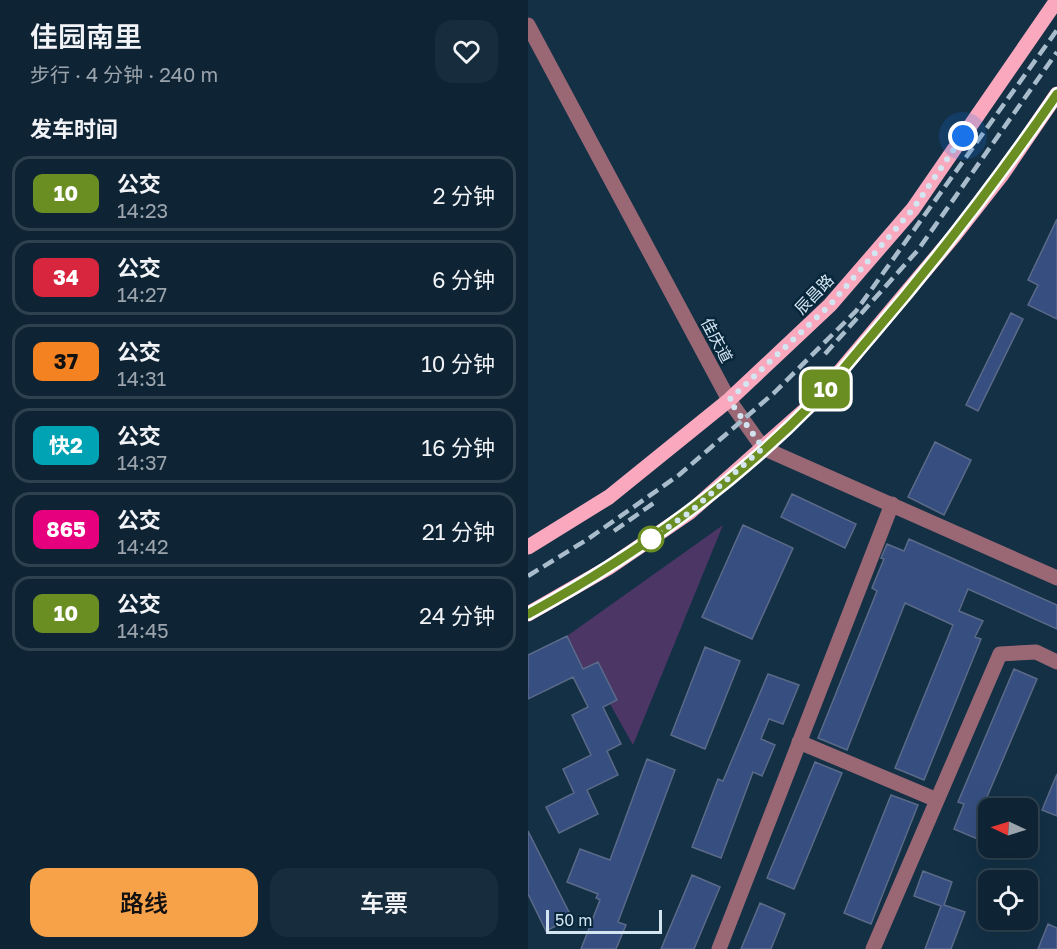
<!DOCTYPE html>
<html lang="zh">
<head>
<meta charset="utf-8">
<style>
  body { margin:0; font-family:"Golos Text","Noto Sans SC",sans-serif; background:#172c3c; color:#f1f3f6; height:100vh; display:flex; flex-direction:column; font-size:22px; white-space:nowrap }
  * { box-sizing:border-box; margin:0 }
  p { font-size:20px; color:#9ba4ac }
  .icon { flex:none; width:33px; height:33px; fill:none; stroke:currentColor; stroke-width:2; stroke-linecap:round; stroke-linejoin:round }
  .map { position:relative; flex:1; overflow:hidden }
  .panel { display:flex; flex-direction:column; background:#0e2434; width:528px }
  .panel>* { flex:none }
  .badge { padding:0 12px; border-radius:9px; font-size:21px; line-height:39px }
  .needle { width:39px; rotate:274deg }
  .controls { position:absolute; left:450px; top:798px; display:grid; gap:12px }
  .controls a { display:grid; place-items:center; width:60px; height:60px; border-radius:12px; background:#0e2434; box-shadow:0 6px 24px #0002,0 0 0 2px #2e414f; font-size:30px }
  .scale { position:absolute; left:18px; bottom:15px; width:116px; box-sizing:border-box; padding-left:6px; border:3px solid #d4e5f2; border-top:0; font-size:16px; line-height:21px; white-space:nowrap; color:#d4e5f2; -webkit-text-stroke:4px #08263a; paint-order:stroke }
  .you { position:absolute; width:30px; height:30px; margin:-15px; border:4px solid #fff; border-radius:50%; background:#1a73e8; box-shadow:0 0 0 9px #1a73e833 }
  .map>.badge { position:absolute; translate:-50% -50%; box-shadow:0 0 0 3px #fff }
  h2 { padding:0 30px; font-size:22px; line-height:54px }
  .round { display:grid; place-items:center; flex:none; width:63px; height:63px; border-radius:18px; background:#172c3c }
  .summary { display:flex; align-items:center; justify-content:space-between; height:102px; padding:0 30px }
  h1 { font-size:28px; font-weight:600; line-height:45px }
  .cta { display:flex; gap:12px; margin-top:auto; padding:12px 30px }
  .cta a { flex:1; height:69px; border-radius:18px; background:#f7a149; color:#111; font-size:24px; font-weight:600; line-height:69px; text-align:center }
  .cta a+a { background:#172c3c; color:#f1f3f6 }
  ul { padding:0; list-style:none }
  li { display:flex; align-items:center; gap:18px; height:75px; margin:0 12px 9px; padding:0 18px; border:3px solid #2e414f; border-radius:18px }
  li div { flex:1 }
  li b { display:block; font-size:22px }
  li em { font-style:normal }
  li .badge { min-width:66px; font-weight:700; text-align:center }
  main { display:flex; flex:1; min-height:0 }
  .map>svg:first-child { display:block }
  .grass { fill:#4b3666 }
  .building { fill:#364f80; stroke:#5b6a88; stroke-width:1.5 }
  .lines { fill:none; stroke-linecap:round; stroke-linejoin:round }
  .minor { stroke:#9a6874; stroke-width:15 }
  .major { stroke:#faa8bd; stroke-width:15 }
  .rail { stroke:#a8bccb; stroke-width:4.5; stroke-dasharray:12 6; stroke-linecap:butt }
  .line-casing { stroke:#fff; stroke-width:14 }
  .line { stroke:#6b8e23; stroke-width:9 }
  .walk { stroke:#d4e5f2; stroke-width:6; stroke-dasharray:0 10.8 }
  .stop-dot { fill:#fff; stroke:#6b8e23; stroke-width:3 }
  .labels { text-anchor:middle; stroke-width:5; stroke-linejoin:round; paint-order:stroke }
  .street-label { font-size:16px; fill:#d4e5f2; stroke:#08263a }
</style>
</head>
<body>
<main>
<section class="panel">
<div class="summary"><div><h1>佳园南里</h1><p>步行 · 4 分钟 · 240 m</p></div><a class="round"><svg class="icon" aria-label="heart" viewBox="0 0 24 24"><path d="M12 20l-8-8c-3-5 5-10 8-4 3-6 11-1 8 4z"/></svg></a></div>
<h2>发车时间</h2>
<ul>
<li><span class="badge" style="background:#6b8e23;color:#fff">10</span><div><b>公交</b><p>14:23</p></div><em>2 分钟</em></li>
<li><span class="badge" style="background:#d7263d;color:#fff">34</span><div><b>公交</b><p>14:27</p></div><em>6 分钟</em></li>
<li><span class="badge" style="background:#f58220;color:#111">37</span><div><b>公交</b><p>14:31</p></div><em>10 分钟</em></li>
<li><span class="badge" style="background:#00a3b4;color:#fff">快2</span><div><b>公交</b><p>14:37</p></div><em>16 分钟</em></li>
<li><span class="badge" style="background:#e6007e;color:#fff">865</span><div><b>公交</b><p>14:42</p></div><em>21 分钟</em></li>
<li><span class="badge" style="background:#6b8e23;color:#fff">10</span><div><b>公交</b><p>14:45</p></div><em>24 分钟</em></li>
</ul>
<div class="cta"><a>路线</a><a>车票</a></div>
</section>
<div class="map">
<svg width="529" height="949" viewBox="0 0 529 949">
  <rect width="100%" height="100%" fill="#133045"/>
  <path class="grass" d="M195,525L105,745L82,704L89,700L70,662L55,669L39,636Z"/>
  <path class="building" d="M529,219V319L500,305L510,285L500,280Z
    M483,313L495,319L450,411L438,405Z
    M407,442L443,460L416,515L380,497Z
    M264,494L328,524L317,548L253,517Z
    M215,525L265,548L224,639L174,617Z
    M381,539L529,605V629L440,589L431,611L455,621L447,637L453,639L396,780L367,768L425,625L377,603L319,750L290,738L349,591L344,588L356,559L353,558L359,544L376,551Z
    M39,636L55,669L70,662L89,700L75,707L93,744L79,751L90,775L59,790L70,814L31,833L18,807L46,793L35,769L63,755L44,715L60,707L45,677L0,699V655Z
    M177,647L212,661L177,749L143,735Z
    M486,669L509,679L453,811L460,814V819L452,840L426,829L436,804L430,802Z
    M240,674L271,685L255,724L241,719L233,739L247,745L234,776L225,772L193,858L164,847L190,779L195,781Z
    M119,759L147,770L90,922L98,925L88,949H53L72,900L68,898L70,894L39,882L52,849L82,860Z
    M287,762L314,773L266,889L239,878Z
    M529,774V816L514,810Z
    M363,795L390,805L343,924L316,913Z
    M0,831L44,918L18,931L0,894Z
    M395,871L424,882L416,905L437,912L423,949H397L413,906L386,896Z
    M164,875L192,887L166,949H133Z
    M232,903L257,914L243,949H213Z
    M520,924L529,928V949H510Z"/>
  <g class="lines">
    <path class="minor" d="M0,25L201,400L235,448L529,578
      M271,742L409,800
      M191,949L364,504
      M345,949L472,654L508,652L529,662"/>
    <path class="major" d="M0,547L81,497L201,400L302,305L385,209L529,0
      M0,614L80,568L162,512L287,401L426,236L473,176L529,94"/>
    <path class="rail" d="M297,354L390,250L529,52
      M86,531L130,500
      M0,576L60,539L151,475L247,392L328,311L529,30"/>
  </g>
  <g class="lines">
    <defs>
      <path id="line" d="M0,614C105,557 203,487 287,401C307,380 325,357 344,335C410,258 471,178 529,94"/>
    </defs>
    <use href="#line" class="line-casing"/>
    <use href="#line" class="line"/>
    <path class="walk" d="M123,539L162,512L235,448L201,400L302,305L385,209L435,136"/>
  </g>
  <circle class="stop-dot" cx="123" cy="539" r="12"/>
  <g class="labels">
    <g class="street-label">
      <text transform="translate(286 294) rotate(-46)" y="6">辰昌路</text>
      <text transform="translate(189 340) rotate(62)" y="6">佳庆道</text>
    </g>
  </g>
</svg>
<div class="controls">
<a><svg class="needle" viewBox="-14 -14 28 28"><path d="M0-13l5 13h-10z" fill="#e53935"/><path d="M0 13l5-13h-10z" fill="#9ba4ac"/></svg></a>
<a><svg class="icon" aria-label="locate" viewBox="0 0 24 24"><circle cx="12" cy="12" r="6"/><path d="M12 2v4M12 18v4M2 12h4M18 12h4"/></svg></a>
</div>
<div class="scale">50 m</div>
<div class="you" style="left:435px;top:136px"></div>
<b class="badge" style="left:298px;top:389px;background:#6b8e23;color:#fff">10</b>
</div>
</main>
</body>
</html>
